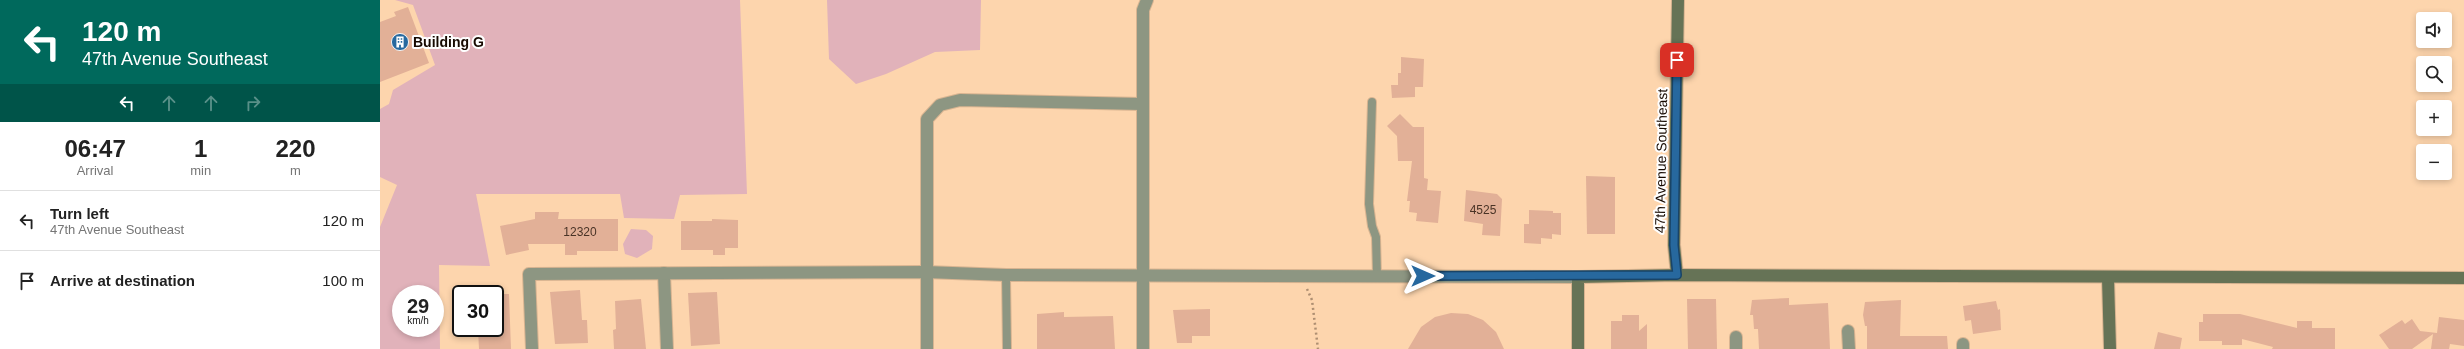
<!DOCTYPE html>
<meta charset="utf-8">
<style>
body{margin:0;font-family:Helvetica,sans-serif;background:#f6f6f6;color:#222;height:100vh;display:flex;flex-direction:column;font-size:15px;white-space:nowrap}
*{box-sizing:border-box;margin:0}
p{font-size:13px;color:#767676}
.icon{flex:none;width:22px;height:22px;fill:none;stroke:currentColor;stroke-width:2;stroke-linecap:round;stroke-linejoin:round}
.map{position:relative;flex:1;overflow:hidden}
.drawer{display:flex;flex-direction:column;background:#fff;width:380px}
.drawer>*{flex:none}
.top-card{background:#00695c;color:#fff;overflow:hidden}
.tools{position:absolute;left:2036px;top:12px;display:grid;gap:8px}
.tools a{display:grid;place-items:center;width:36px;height:36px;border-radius:4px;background:#fff;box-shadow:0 2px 6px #0003;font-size:20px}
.speed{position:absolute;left:12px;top:285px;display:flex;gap:8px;font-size:20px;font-weight:700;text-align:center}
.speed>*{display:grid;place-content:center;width:52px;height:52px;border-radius:50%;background:#fff;box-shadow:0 2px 6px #0003;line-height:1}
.speed small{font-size:10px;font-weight:400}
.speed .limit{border:2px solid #111;border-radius:6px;background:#fff;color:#111}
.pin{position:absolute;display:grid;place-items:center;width:34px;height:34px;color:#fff;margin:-17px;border-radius:8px;box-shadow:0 2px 6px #0006}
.me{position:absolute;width:44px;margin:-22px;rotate:90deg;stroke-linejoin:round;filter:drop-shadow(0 0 3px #0008)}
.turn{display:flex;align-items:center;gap:14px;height:84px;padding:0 16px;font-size:18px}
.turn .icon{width:52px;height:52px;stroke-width:2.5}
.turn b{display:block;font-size:28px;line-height:34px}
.lanes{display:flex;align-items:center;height:38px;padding:0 16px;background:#0003;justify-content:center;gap:20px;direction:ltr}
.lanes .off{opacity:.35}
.eta{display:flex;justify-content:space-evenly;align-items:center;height:68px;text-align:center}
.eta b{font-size:24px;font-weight:700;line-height:28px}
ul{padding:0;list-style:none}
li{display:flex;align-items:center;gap:12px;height:60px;padding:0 16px;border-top:1px solid #e0e0e0}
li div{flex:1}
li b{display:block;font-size:15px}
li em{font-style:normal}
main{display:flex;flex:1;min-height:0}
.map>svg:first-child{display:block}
.green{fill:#e1b2ba;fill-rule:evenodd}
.building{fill:#e2b097}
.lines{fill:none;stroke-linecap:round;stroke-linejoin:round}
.lane-casing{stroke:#d8b491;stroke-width:10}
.street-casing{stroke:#d8b491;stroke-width:14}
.secondary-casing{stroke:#d8b491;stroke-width:14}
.path{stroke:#ae8f72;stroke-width:2.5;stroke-dasharray:2 3;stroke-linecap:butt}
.lane{stroke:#8d9682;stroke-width:8}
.street{stroke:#8d9682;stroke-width:12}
.secondary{stroke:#667356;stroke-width:12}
.route-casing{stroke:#194467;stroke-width:10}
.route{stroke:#27689e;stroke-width:7}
.labels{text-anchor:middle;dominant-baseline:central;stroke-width:4;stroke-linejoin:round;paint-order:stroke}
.number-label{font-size:12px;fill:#493326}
.poi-label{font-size:14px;font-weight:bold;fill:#160900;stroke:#fefefe;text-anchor:start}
.street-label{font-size:14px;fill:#160900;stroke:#fefefe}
</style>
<main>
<section class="drawer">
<div class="top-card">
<div class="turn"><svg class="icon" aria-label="left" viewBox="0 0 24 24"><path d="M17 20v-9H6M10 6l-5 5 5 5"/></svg><div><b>120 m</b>47th Avenue Southeast</div></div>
<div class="lanes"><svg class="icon" aria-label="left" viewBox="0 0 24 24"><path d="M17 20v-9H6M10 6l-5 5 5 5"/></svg><svg class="icon off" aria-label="ahead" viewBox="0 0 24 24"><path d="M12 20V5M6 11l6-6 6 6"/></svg><svg class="icon off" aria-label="ahead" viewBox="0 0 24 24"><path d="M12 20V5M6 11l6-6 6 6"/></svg><svg class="icon off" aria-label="right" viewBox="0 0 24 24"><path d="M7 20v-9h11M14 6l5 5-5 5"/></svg></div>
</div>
<div class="eta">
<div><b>06:47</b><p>Arrival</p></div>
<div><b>1</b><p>min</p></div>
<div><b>220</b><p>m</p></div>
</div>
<ul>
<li><svg class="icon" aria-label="left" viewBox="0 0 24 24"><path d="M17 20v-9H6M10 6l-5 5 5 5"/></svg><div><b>Turn left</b><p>47th Avenue Southeast</p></div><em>120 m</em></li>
<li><svg class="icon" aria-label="arrive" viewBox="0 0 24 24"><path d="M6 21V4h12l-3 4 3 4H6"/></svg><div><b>Arrive at destination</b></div><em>100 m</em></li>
</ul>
</section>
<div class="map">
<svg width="2084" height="349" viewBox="0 0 2084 349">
<rect width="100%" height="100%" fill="#fdd5ad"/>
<g class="green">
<path d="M15 0H360L367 194 300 195 294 219 244 218 240 194H96L110 266 59 265 60 349H0V227L17 185 0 177V109L9 104 13 90 55 65 33 5ZM21 294H55V328H21Z"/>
<polygon points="447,0 601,0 600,50 555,52 506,74 476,84 449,59"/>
<polygon points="251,229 266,230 273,236 272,249 257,258 245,254 243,244"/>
</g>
<g class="building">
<polygon points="28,7 49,63 0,82 0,22 16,16 14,12"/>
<polygon points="1021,57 1044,59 1043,87 1035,87 1035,97 1012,98 1011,85 1018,85 1018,73 1021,73"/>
<polygon points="1020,114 1033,127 1044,127 1044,178 1048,179 1047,190 1061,191 1058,223 1036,221 1037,213 1029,212 1030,201 1027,201 1032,161 1018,161 1017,136 1007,126"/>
<polygon points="1206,176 1235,177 1235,234 1207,234"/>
<polygon points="1086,190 1117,194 1122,199 1120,236 1102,235 1103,224 1084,221"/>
<polygon points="1149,210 1173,211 1173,213 1181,213 1181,235 1172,234 1172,239 1161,238 1161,244 1144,243 1144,224 1149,224"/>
<polygon points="155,212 179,212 178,219 238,219 238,251 197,251 197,255 185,255 185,244 148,244 149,250 126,255 120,226 155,219"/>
<polygon points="332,219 358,220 358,248 345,248 345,255 333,255 333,250 301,250 301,221 332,221"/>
<polygon points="200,290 202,320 207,320 208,343 175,344 170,292"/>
<polygon points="337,292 340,344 311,346 308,293"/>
<polygon points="115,294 129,294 131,349 99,349 98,329 115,328"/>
<polygon points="1409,298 1409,305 1448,303 1450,349 1379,349 1378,329 1374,329 1373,315 1370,315 1372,300"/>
<polygon points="261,299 266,349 234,349 233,330 236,329 235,301"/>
<polygon points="1307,299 1336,299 1337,349 1308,349"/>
<polygon points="1521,300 1520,336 1567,336 1568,349 1487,349 1487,326 1485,326 1483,315 1485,302"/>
<polygon points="1616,301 1618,310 1620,309 1621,330 1593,334 1591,320 1585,321 1583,306"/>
<polygon points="830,309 830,336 812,336 812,343 797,343 793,310"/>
<polygon points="684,312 684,317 733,316 735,349 657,349 657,314"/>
<polygon points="1071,313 1088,314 1103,320 1116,332 1124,349 1028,349 1041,327 1055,317"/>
<polygon points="1823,314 1860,314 1917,328 1917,321 1932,321 1932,328 1955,328 1955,349 1892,349 1893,347 1862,339 1862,345 1842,345 1842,341 1819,341 1819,322 1823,322"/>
<polygon points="1242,315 1259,315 1259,331 1267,324 1267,349 1231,349 1231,321 1242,321"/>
<polygon points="2059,317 2084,320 2084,346 2070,344 2069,349 2051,349 2053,334 2032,349 2009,349 1999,335 2022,320 2025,324 2032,319 2040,331 2057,333"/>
<polygon points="1778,332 1802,338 1800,349 1774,349"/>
</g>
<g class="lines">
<g class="lane-casing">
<g id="lane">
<polyline points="992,102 989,204 992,226 996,237 997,276"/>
<polyline points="626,275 627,349"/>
</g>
</g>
<g class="street-casing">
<g id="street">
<polyline points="284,273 287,349"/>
<polyline points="1468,331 1469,349"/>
<polyline points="1356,337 1356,349"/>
<polyline points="1583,344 1583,349"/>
<polyline points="152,349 149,274 546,272 626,275 1198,277"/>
<polyline points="547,349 547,119 560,105 580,100 762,104"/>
<polyline points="763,349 763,10 767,0"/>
</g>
</g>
<g class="secondary-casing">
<g id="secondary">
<polyline points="1297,275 1294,245 1298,0"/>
<polyline points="1728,278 1730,349"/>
<polyline points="1198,349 1198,277 1297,275 2084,278"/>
</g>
</g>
<polyline class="path" points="927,289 932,300 938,349"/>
<use href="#lane" class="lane"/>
<use href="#street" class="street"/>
<use href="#secondary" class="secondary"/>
</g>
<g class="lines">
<g class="route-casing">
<polyline id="route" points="1043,276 1297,275 1294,245 1297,60"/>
</g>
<use href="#route" class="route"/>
</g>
<defs>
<g id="building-disc" transform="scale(0.9)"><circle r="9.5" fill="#27689e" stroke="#fefefe"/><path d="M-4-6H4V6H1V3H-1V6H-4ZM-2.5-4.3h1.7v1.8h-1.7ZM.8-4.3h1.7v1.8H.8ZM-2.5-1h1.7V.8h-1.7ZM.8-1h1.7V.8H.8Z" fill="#fff"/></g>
</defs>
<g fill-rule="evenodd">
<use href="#building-disc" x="20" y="42"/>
</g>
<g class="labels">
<g class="number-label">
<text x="1103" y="210">4525</text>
<text x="200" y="232">12320</text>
</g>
<g class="poi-label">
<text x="33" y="42">Building G</text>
</g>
<g class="street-label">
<text transform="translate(1281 161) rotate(-89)">47th Avenue Southeast</text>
</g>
</g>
</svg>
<div class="tools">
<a><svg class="icon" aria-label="sound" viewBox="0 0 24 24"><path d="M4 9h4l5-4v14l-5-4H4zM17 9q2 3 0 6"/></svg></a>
<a><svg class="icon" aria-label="search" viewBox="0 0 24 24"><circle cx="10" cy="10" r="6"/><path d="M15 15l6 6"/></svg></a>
<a>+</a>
<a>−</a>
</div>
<div class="speed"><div>29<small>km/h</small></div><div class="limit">30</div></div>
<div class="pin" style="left:1297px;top:60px;background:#d93025"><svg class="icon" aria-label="arrive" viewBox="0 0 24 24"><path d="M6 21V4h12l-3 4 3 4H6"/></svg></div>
<svg class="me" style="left:1043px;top:276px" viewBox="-20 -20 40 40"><path d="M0-17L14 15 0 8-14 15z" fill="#27689e" stroke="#fff" stroke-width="4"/></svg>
</div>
</main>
